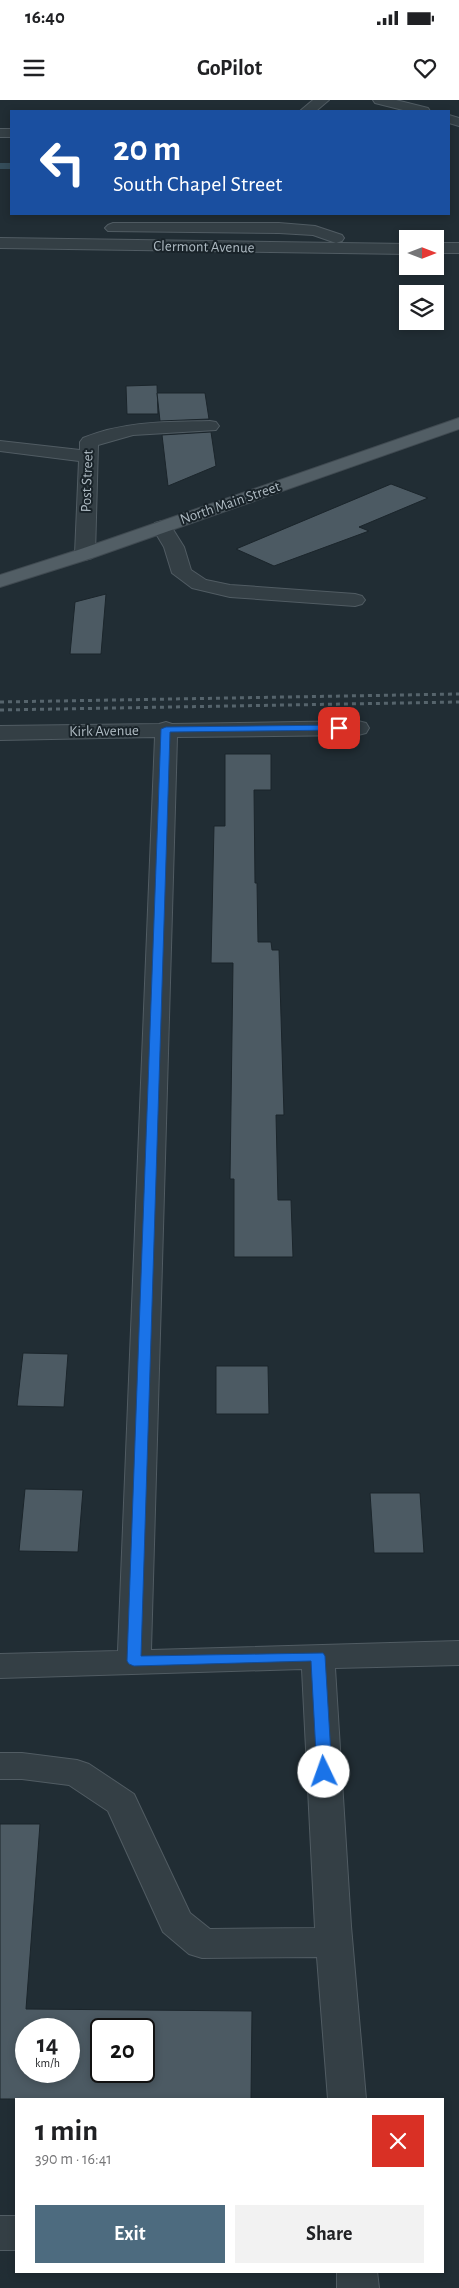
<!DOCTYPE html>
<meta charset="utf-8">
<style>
body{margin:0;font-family:"Alegreya Sans",sans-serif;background:#f2f2f2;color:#202124;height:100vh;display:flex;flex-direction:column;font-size:19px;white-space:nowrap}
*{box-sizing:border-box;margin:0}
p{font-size:16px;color:#757577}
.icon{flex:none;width:28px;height:28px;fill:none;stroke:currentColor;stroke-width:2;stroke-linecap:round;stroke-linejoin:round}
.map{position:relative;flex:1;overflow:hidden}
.sheet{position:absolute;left:15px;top:1998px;width:429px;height:175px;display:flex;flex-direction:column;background:#fff;border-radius:0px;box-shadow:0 2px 8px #0003}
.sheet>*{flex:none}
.hud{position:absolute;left:10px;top:10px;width:440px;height:105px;border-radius:0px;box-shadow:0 2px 8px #0003;background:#1a4fa0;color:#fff;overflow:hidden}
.needle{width:32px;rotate:90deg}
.fabs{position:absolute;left:399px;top:130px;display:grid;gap:10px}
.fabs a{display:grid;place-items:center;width:45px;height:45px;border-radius:0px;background:#fff;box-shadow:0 2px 8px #0003;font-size:25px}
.speed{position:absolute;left:15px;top:1918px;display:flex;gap:10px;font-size:25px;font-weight:700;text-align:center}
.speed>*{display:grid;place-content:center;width:65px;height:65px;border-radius:50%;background:#fff;box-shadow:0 2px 8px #0003;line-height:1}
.speed small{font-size:12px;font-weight:400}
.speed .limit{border:2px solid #111;border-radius:8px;background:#fff;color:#111}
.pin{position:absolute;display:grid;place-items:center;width:42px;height:42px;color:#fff;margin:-21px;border-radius:10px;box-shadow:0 2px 8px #0006}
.me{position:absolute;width:55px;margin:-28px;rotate:357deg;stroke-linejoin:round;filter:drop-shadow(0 0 4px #0008)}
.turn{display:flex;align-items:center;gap:18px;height:105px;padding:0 20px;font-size:22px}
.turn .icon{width:65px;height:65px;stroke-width:2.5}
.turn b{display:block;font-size:35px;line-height:42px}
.round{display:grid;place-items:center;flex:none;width:52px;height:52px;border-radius:0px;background:#f2f2f2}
.summary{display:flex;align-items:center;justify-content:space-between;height:85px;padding:0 20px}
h1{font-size:30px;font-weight:700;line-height:38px}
.action{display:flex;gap:10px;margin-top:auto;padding:10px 20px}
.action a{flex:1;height:58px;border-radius:0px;background:#4d6b7f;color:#fff;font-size:20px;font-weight:700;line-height:58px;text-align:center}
.action a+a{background:#f2f2f2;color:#202124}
.status{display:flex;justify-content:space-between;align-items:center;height:35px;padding:0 25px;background:#fff;direction:ltr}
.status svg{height:14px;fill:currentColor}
header{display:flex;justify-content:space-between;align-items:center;height:65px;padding:0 20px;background:#fff;font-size:22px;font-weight:700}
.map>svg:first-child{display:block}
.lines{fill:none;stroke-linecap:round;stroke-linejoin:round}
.stream{stroke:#354d5a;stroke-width:6}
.building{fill:#4c5a63;stroke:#1b252b;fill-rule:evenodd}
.minor-casing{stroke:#515c63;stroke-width:2}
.major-casing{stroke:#404a51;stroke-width:2}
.minor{fill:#343f45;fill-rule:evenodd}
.major{fill:#525e65;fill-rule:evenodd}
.rail{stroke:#56646c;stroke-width:3;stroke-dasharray:4 4;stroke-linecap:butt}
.route{fill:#1a73e8;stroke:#114b97}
.labels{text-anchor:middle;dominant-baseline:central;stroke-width:4;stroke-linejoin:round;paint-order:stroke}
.far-street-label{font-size:15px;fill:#aebac2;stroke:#192329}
</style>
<div class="status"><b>16:40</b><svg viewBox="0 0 49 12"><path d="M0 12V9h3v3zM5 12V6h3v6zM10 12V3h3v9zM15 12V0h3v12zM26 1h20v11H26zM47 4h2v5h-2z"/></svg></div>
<header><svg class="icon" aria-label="menu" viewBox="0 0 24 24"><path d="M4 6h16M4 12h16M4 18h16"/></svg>GoPilot<svg class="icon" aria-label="heart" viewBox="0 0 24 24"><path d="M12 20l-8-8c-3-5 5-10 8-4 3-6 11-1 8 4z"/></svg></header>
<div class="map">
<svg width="459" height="2188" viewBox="0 0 459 2188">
<rect width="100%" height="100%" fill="#212d34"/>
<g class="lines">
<polyline class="stream" points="0,66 11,66"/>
</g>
<g class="building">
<polygon points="157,285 158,314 127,314 126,286"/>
<polygon points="157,293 205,293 209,319 160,321"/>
<polygon points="211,332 216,366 168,386 162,335"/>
<polygon points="391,384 428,398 359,427 369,431 274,466 236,449"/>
<polygon points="106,494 101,554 70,554 75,502"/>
<polygon points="225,654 271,654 271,690 254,690 255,783 257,783 258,842 271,842 272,850 279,850 284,1015 276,1015 278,1100 291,1100 293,1157 234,1157 234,1079 230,1079 233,863 211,863 214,726 225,726"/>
<polygon points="23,1253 68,1254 64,1307 17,1306"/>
<polygon points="216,1266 268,1266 269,1314 216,1314"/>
<polygon points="25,1389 83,1390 78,1452 19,1451"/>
<polygon points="370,1393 420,1393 424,1453 374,1453"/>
<path d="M0 1724H40L26 1909 252 1911 251 1999H0ZM26 1929H69V1971H26ZM101 1929H144V1971H101Z"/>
</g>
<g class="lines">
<g class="minor-casing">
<g id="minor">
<polygon points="313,0 329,0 316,11 300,11"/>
<polygon points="373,0 396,0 428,8 430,11 407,11 375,3"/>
<polygon points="449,15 459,18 459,26 449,23"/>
<rect x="0" y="29" width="11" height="8"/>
<polygon points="113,123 279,123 315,126 342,135 344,138 342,141 336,143 313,135 279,133 108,131 105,128 108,125"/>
<polygon points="0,138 408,144 408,154 0,148"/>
<rect x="435" y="143" width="24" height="10"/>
<path d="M210 321 216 322 219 326 216 330 133 335 98 345 95 454 92 458 85 460 78 458 75 454 79 361 0 351V341L80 350V342L83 338C124 321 166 322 210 321Z"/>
<polygon points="162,421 169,423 184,447 191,470 206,480 230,485 355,494 362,496 365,500 362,504 355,506 230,497 192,488 172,473 164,447 152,427 155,423"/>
<polygon points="358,621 366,623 369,628 366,633 358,635 177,637 151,1550 459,1541 459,1565 335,1568 351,1826 366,1999 328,1999 317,1857 202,1858 189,1854 163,1832 108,1711 69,1685 22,1679 0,1679 0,1653 22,1653 77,1660 89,1664 134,1694 190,1813 210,1829 315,1828 302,1569 0,1578 0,1554 118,1551 155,637 0,640 0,626 159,624 166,622 172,624"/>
<rect x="0" y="2116" width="16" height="34"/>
<polygon points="337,2171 377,2171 379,2188 337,2188"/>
</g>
</g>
<g class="major-casing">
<polygon id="major" points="459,318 459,329 92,458 0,487 0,475 78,450"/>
</g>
<use href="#minor" class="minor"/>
<use href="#major" class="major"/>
<g class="rail">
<polyline points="0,602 459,594"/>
<polyline points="0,610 459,602"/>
</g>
</g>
<polygon class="route" points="339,625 342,626 342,630 170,632 141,1556 323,1553 325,1556 332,1672 330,1676 319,1676 317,1672 311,1561 134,1566 129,1564 127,1561 161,629 166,627"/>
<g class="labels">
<g class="far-street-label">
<text transform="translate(204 147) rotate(1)">Clermont Avenue</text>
<text transform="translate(87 381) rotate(-88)">Post Street</text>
<text transform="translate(230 403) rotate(-19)">North Main Street</text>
<text transform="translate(104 631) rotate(-1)">Kirk Avenue</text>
</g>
</g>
</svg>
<div class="fabs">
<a><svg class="needle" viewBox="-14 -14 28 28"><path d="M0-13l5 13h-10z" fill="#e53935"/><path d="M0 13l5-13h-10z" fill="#757577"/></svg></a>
<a><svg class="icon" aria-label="layers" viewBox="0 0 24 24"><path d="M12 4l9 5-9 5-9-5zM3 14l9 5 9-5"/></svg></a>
</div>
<div class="speed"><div>14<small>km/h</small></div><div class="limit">20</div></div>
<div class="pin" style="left:339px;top:628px;background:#d93025"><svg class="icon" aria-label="arrive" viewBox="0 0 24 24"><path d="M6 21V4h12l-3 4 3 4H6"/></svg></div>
<svg class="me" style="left:324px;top:1672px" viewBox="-20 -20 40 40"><circle r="19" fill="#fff"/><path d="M0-13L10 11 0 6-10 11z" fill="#1a73e8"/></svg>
<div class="hud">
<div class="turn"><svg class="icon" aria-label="left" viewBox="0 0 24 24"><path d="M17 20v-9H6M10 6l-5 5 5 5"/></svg><div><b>20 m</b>South Chapel Street</div></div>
</div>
<section class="sheet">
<div class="summary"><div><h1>1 min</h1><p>390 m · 16:41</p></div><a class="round" style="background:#d93025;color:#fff"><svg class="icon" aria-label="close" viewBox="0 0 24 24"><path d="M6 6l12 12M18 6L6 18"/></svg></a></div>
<div class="action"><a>Exit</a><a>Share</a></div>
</section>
</div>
